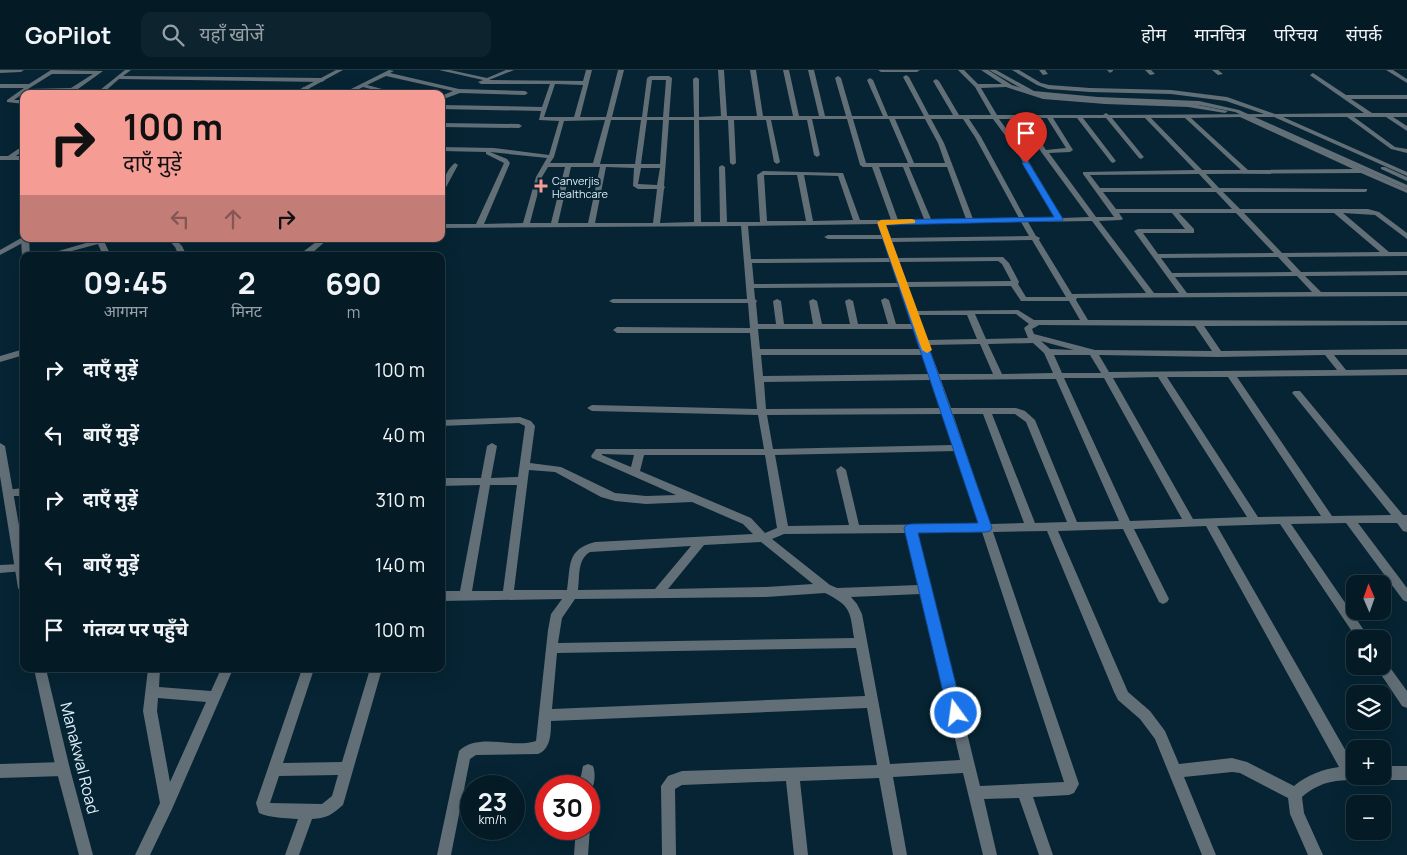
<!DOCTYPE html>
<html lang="hi">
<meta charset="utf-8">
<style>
body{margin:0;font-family:Manrope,"Noto Sans Devanagari",sans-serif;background:#0d242e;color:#f1f3f6;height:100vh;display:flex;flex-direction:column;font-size:19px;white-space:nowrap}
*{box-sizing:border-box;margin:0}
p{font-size:16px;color:#97a1a7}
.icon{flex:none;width:28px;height:28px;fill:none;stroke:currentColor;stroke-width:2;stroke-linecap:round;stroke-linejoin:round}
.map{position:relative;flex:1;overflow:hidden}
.panel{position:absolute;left:20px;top:182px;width:425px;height:420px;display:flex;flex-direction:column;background:#041b26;border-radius:10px;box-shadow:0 5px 20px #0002,0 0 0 1px #253943}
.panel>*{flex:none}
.hud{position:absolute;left:20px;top:20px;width:425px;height:152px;border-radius:10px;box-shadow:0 5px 20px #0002,0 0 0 1px #253943;background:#f59c95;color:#111;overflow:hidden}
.needle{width:32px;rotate:358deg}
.buttons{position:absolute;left:1346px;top:505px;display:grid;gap:10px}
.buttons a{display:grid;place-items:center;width:45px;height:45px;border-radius:10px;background:#041b26;box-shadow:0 5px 20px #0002,0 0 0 1px #253943;font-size:25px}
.speed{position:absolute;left:460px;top:705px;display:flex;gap:10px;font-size:25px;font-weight:700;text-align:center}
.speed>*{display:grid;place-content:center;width:65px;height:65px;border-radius:50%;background:#041b26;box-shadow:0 5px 20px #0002,0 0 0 1px #253943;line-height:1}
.speed small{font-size:12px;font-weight:400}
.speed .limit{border:8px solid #d22;background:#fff;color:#111}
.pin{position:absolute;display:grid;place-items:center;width:42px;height:42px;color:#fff;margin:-51px -21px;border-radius:50% 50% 50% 0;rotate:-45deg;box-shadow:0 0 5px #0007}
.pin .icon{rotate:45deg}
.me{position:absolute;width:55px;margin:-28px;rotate:346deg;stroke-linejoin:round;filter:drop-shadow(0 0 4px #0008)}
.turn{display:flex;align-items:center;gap:18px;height:105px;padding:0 20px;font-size:22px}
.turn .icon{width:65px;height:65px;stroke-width:2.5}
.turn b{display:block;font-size:35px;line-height:42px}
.lanes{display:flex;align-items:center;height:48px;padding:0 20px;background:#0003;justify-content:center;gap:25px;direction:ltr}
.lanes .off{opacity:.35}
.eta{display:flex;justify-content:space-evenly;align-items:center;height:85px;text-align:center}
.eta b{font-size:30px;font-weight:700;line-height:35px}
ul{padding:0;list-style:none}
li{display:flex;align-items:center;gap:15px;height:65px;padding:0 20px}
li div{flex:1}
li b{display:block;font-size:19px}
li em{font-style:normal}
header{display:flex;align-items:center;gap:30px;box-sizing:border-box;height:70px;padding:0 25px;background:#041b26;border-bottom:1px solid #253943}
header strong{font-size:24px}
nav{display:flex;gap:28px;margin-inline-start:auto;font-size:18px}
.search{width:350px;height:45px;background:#0d242e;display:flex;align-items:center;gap:12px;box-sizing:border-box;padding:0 18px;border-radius:10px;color:#97a1a7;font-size:19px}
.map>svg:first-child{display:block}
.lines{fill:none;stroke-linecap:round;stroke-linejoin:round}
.minor{fill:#626f77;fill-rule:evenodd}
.tertiary{fill:#626f77;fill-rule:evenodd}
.route{fill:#1a73e8;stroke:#114b97}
.slow{fill:#f59e0b}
.poi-dot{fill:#f59c95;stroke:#062433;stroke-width:2}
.labels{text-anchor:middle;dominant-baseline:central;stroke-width:4;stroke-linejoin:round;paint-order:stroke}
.far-poi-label{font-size:11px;fill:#deeff9;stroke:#062433;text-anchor:start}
.near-street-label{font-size:16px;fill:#deeff9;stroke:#062433}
</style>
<header>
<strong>GoPilot</strong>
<div class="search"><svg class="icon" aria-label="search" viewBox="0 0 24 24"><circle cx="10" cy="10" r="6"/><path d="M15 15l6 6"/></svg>यहाँ खोजें</div>
<nav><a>होम</a><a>मानचित्र</a><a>परिचय</a><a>संपर्क</a></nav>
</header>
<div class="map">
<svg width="1407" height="785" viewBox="0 0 1407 785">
<rect width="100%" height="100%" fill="#062433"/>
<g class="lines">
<g class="minor">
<polygon points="0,0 24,0 21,2 0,3"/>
<path d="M51 0 103 1 71 24H64L67 22 24 23 14 30H24V34L7 32V30L24 18H0V14H29ZM52 4H93L71 18 28 19Z"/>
<polygon points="125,0 131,0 123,6 322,8 325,10 322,12 119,9 102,24 95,24"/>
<polygon points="389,0 394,1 390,3 459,19 525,21 528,23 525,25 460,23 441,30 441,26 453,21 386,6 367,15 401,24 390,24 363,17 349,24 341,24"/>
<path d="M439 0H450L487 8 506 0H514L489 10 583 11 586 0H592L580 47H606L618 0H624L612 47H642L647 8 650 6H669L672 8 669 47H694L693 9 696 7 699 9V47L721 46 718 0H724L727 46H757L750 0H756L763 46H793L783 0H789L799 46H819L808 0H814L825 46H846L835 8 838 6 841 8 852 46H883L867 10 870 8 873 10 888 46H924L903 7 906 5 909 7 929 45H953L933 11 936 9 939 11 959 45H991L975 17 958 0H964L978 14H1002L981 0H988L1012 15 1044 25 1105 30 1188 33 1228 41 1225 43 1188 37 1105 34 1043 29 1006 17 981 18 997 45H1103L1106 43 1109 45 1264 44 1226 31 1171 24 1090 22 1048 19 1037 15 1012 0H1019L1041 13 1049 15 1090 18 1171 20 1227 27 1275 44 1364 43 1311 6 1310 5 1313 3 1346 25H1407V29H1351L1372 43H1407V47H1393L1407 56V61L1386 47H1354L1395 77 1407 79V83L1391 79 1347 47H1283L1407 102V106L1274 47H1249L1407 119V123L1361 103 1206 104 1219 118 1367 119V121L1365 122H1223L1240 139H1368L1379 142 1407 163V169L1375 145 1343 143 1389 182H1407V186L1287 187 1301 202 1407 201V205L1305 206 1321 222H1407V226L1077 228 1076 230 1088 250 1407 251V255L1204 256 1221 281 1407 279V285H1334L1346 300 1407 299V305L1237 307 1332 446 1391 445 1294 325 1292 323 1294 321H1300L1403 445H1407V462L1403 461 1397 453H1358L1407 518V532L1403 530 1346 453 1291 454 1370 569H1357L1280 454 1217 456 1355 697V706H1359C1353 711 1344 710 1336 711 1323 713 1312 718 1302 727L1304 743 1323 785H1308L1290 744 1288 728 1240 703 1232 702 1184 707 1216 785H1202L1155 669 1140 649 1118 630 1114 622 1047 461 993 462 1079 714 1074 723 1069 725 1033 727 1053 785H1039L1019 728 984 729 997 785H983L963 703 893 707 907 785H893L879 708 800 711 808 785H794L786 711 682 715 675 719 676 785H662L661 716 668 706 682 701 877 695 867 638 551 651C551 663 551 679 538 684L476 685 470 689 451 785H437L459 681C479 662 513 679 536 671L548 560 551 544 562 529 441 531V521H460L480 415 441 416V408H481L487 376 492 373 497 376 491 408 518 407 525 356 519 353 441 356V350L520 347 531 351 535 356 530 393 561 397 615 423 646 426 676 425 592 388 591 386 596 379H764L758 345 592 341 587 338 592 335 757 339 750 263H617L613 260 617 257 750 258 748 233H613L609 231 613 229H747L741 156 441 158V154H476L504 93 486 84V82L441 81V77L494 78 549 85 559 51 539 50 541 41 441 39V35L542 37 550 14H481L478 12 483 10ZM652 10H666L663 47H647ZM555 14 583 15 574 47H544ZM1240 47 1353 99 1248 100 1191 48ZM1025 48H1047L1066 78 1046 80ZM1053 48H1077L1111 92 1113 93 1116 91 1083 48H1106L1139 88 1141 89 1144 87 1143 86 1112 48H1145L1195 100 1083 102V104L1114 147H1096L1049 83 1070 82 1073 80ZM1151 48H1185L1241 100H1202ZM812 49H847L860 95 863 97H872L891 150H860L843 103 763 101 757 105 760 152H727L725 97 722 95 719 97 720 152H701L699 50H728L730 93 733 95 736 93 734 50H766L774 92 777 94 780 92 771 50H807L814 85 817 87 820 85ZM853 49H889L908 93H866ZM895 49H925L938 73 945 93H914ZM931 49H963L975 67 1019 148 973 149 944 73ZM969 49H993L1016 80 1055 148H1025L981 67ZM999 49H1019L1042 83 1089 147 1062 148 1022 80ZM605 50 593 93H550L554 87 564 51ZM611 50H641L635 94H600ZM647 50H663L660 94H641ZM669 50H694V152L660 153 664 119 665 117 664 116ZM490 82 547 88 536 107 523 153 484 154 510 93 507 89ZM548 97H565L551 153H530L542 107ZM571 97H600L588 153H558ZM606 97 634 98 633 116 638 119H657L653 153H595ZM879 97H903L924 149 898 150ZM909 97H947L966 149H931ZM641 98H660L657 115 638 114ZM1199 104 1212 118H1100L1090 105ZM764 105H797L806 151H767ZM804 105 838 106 853 150 813 151ZM1103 122H1216L1232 139H1116ZM1119 143H1172L1185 159H1138L1134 161 1179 223H1154L1099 151 1121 150 1123 149ZM1179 143H1236L1274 183 1158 184 1143 163H1194V159ZM1244 143H1334L1380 182 1282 183ZM1092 151 1146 223 1072 224 1039 170 1040 168 1036 166 1028 152ZM1021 152 1029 166 890 168 885 154ZM878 154 882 165H828L824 167 828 169H883L890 188 751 189 748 156ZM1032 170 1066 227H1026L1018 214 1019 212 1009 193 1003 187 897 188 892 172ZM1278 187 1292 202 1172 203 1161 188ZM998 191 1002 194 1011 211 906 212 899 192ZM891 192 898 213 754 214 752 193ZM1297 206 1312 222 1187 223 1175 207ZM1011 216 1021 231H1069L1080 250H1034L1018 240 916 241 908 217ZM900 217 912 254H896L889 230 885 228 881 230 888 254H858L853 231 849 229 845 231 850 254H822L817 231 813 229 809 231 813 254H784L781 231 777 229 773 231 776 254H758L756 233 757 231 755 229 754 218ZM975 244H1016L1029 254 1024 258 1028 268 986 269ZM918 245H967L977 269 927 270ZM1039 255 1195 256 1212 281 1095 280 1034 264 1032 259ZM758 259H914L921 279H760ZM1041 271 1074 280 1050 279ZM1033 273 1044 283 1053 303 1002 304 988 274ZM980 274 993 304H939L928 275ZM761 285H923L930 304 763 306ZM1054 285H1090L1101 303H1062ZM1099 285 1218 287 1325 285 1337 300 1109 302ZM1158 307 1247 447 1193 449 1113 308ZM1167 307H1228L1321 446 1258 447ZM1064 308H1104L1182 449 1130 451ZM1056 309 1119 451 1077 452 1035 350 1025 341 1016 338H951L941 310ZM932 310 941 338 766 339 764 312ZM943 344 953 375 773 379 767 345ZM953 344H983L1024 453 990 454ZM992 344H1015L1026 352 1067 452 1035 453ZM956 381 979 454 859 455 846 400 841 396 836 400 849 455 788 456 775 385ZM602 385V384L634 385 631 397ZM644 385H765L777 458 765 463 751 448 640 401ZM529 400 555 402 601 427 615 431 646 434 692 432 743 454 753 464 595 472C566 480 571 495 567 520H514ZM490 415H517L503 521H472ZM1206 456 1339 697C1323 699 1307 705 1294 716L1247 692 1232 688 1179 694 1165 661 1150 641 1128 622 1058 461 1123 459 1159 532 1163 534 1167 532 1169 529 1134 459ZM982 462 1064 712 980 716 918 463ZM907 463 919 515 837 518 830 515 772 469 784 464ZM761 472 813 514 766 517 668 519 704 475ZM691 476 655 519 578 520C580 506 577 490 590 482ZM825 523C851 536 850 541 854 568L558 573 562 548 575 529 766 527ZM921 524 960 690 890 694 862 544 857 534 851 527ZM856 578 865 626 552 639 557 583Z"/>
<polygon points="878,0 920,0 917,2 881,2"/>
<polygon points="1039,0 1045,0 1048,4 1043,5"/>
<polygon points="1107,0 1113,0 1113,1 1110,3"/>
<polygon points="1145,0 1151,0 1155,4 1150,5"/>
<polygon points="1212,0 1218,0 1223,4 1218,5"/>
<polygon points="1386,0 1393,0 1407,9 1407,13"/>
<polygon points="304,17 323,23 324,24 314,24 302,20 302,18"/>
<polygon points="441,53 519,54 522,56 519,58 441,57"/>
<polygon points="24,75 24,80 16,86 24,86 24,90 0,90 0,86 8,86"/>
<path d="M455 93 458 95 444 121 441 123C441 113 447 99 455 93Z"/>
<polygon points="24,167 24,169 29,169 30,186 24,186 24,188 22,186 21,169"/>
<polygon points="100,169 104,171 111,186 103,186 98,174 53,186 41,186"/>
<polygon points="168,169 175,169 182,176 187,186 179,186 175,177"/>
<polygon points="320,169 328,169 311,184 314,186 303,186 304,181"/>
<polygon points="24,279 24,285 0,292 0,286"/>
<polygon points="24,418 24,426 5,426 4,423 5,420"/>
<polygon points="20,494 24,495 24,501 0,503 0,495"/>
<polygon points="1382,591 1386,592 1407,621 1407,638 1402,636 1378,600 1376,596 1382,596"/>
<path d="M148 599H160L159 617 211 621 221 599H233L172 739 150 785H135L160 733 143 641ZM158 628 206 632 170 712 157 641Z"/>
<path d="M302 599H314L283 693 342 692 370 599H382L343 735C331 745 328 748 312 749L299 785H285L298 749C284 748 271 748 259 743L256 733ZM338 705 332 726 322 734 270 733 279 706Z"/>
<polygon points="63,692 68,694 70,699 68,704 63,706 0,708 0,694"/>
<path d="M588 694 593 696C596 704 595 717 589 722V716H579L583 696Z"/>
<polygon points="1382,696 1407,696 1407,710 1382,710 1377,708 1377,706 1382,706"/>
<polygon points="589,755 590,759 588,785 574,785 576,759 589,759"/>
</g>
<g class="tertiary">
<polygon points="336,0 343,0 299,24 291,24"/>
<polygon points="989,0 996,0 1034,21 1098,27 1199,31 1239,40 1407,115 1407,119 1235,42 1199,35 1098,31 1033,25"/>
<polygon points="1381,97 1385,97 1407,107 1407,111 1381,99"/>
<polygon points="23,167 30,169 0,185 0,180"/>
<polygon points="0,373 5,376 24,484 24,523 20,521 18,518 0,406"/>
<polygon points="34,599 46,599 70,699 93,785 79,785 56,699"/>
</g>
</g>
<polygon class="route" points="1026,91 1029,93 1063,149 1062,151 886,155 992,458 990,461 986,462 918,463 963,643 961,648 956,650 951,648 948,643 904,458 906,455 911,454 978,453 877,152 881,150 1054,147 1022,93"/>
<polygon class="slow" points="912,149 915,150 915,153 886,155 932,280 927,283 922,280 877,152 881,150"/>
<path class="poi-dot" d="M538.5 108.5h5v5h5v5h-5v5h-5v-5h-5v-5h5z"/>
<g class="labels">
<g class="far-poi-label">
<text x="552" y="110">Canverjis<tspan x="552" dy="13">Healthcare</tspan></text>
</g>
<g class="near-street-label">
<text transform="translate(80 688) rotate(76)">Manakwal Road</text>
</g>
</g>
</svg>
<div class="buttons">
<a><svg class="needle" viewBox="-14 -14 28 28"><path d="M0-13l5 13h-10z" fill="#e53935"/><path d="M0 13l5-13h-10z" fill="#97a1a7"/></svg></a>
<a><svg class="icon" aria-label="sound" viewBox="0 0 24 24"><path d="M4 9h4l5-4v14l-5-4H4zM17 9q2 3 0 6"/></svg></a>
<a><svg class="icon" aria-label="layers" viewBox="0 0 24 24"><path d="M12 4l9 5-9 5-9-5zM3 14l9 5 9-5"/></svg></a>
<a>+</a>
<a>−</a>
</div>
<div class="speed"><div>23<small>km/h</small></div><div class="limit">30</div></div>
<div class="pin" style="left:1026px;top:93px;background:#d93025"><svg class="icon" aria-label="arrive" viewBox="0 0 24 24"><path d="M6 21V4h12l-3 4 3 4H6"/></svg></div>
<svg class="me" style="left:956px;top:643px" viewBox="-20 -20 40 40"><circle r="17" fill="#1a73e8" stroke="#fff" stroke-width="3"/><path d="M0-11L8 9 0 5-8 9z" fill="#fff"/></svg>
<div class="hud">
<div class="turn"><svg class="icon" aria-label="right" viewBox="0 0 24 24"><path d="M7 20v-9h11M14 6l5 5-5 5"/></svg><div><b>100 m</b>दाएँ मुड़ें</div></div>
<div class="lanes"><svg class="icon off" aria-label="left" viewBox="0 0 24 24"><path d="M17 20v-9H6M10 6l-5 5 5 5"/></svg><svg class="icon off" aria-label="ahead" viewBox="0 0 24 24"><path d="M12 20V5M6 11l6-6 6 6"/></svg><svg class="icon" aria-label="right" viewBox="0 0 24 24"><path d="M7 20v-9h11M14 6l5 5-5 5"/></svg></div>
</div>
<section class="panel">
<div class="eta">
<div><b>09:45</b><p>आगमन</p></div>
<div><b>2</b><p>मिनट</p></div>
<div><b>690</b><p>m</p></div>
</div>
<ul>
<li><svg class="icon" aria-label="right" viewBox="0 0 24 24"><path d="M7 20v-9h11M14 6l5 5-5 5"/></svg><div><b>दाएँ मुड़ें</b></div><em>100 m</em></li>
<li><svg class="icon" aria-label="left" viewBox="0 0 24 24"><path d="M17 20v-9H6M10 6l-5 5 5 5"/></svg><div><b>बाएँ मुड़ें</b></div><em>40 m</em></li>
<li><svg class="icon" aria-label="right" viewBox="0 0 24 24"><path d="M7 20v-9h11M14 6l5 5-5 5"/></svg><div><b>दाएँ मुड़ें</b></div><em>310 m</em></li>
<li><svg class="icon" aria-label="left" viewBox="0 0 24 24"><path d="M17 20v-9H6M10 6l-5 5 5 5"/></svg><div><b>बाएँ मुड़ें</b></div><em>140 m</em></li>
<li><svg class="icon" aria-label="arrive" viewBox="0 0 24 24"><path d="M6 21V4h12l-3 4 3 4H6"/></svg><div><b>गंतव्य पर पहुँचे</b></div><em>100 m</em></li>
</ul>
</section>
</div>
